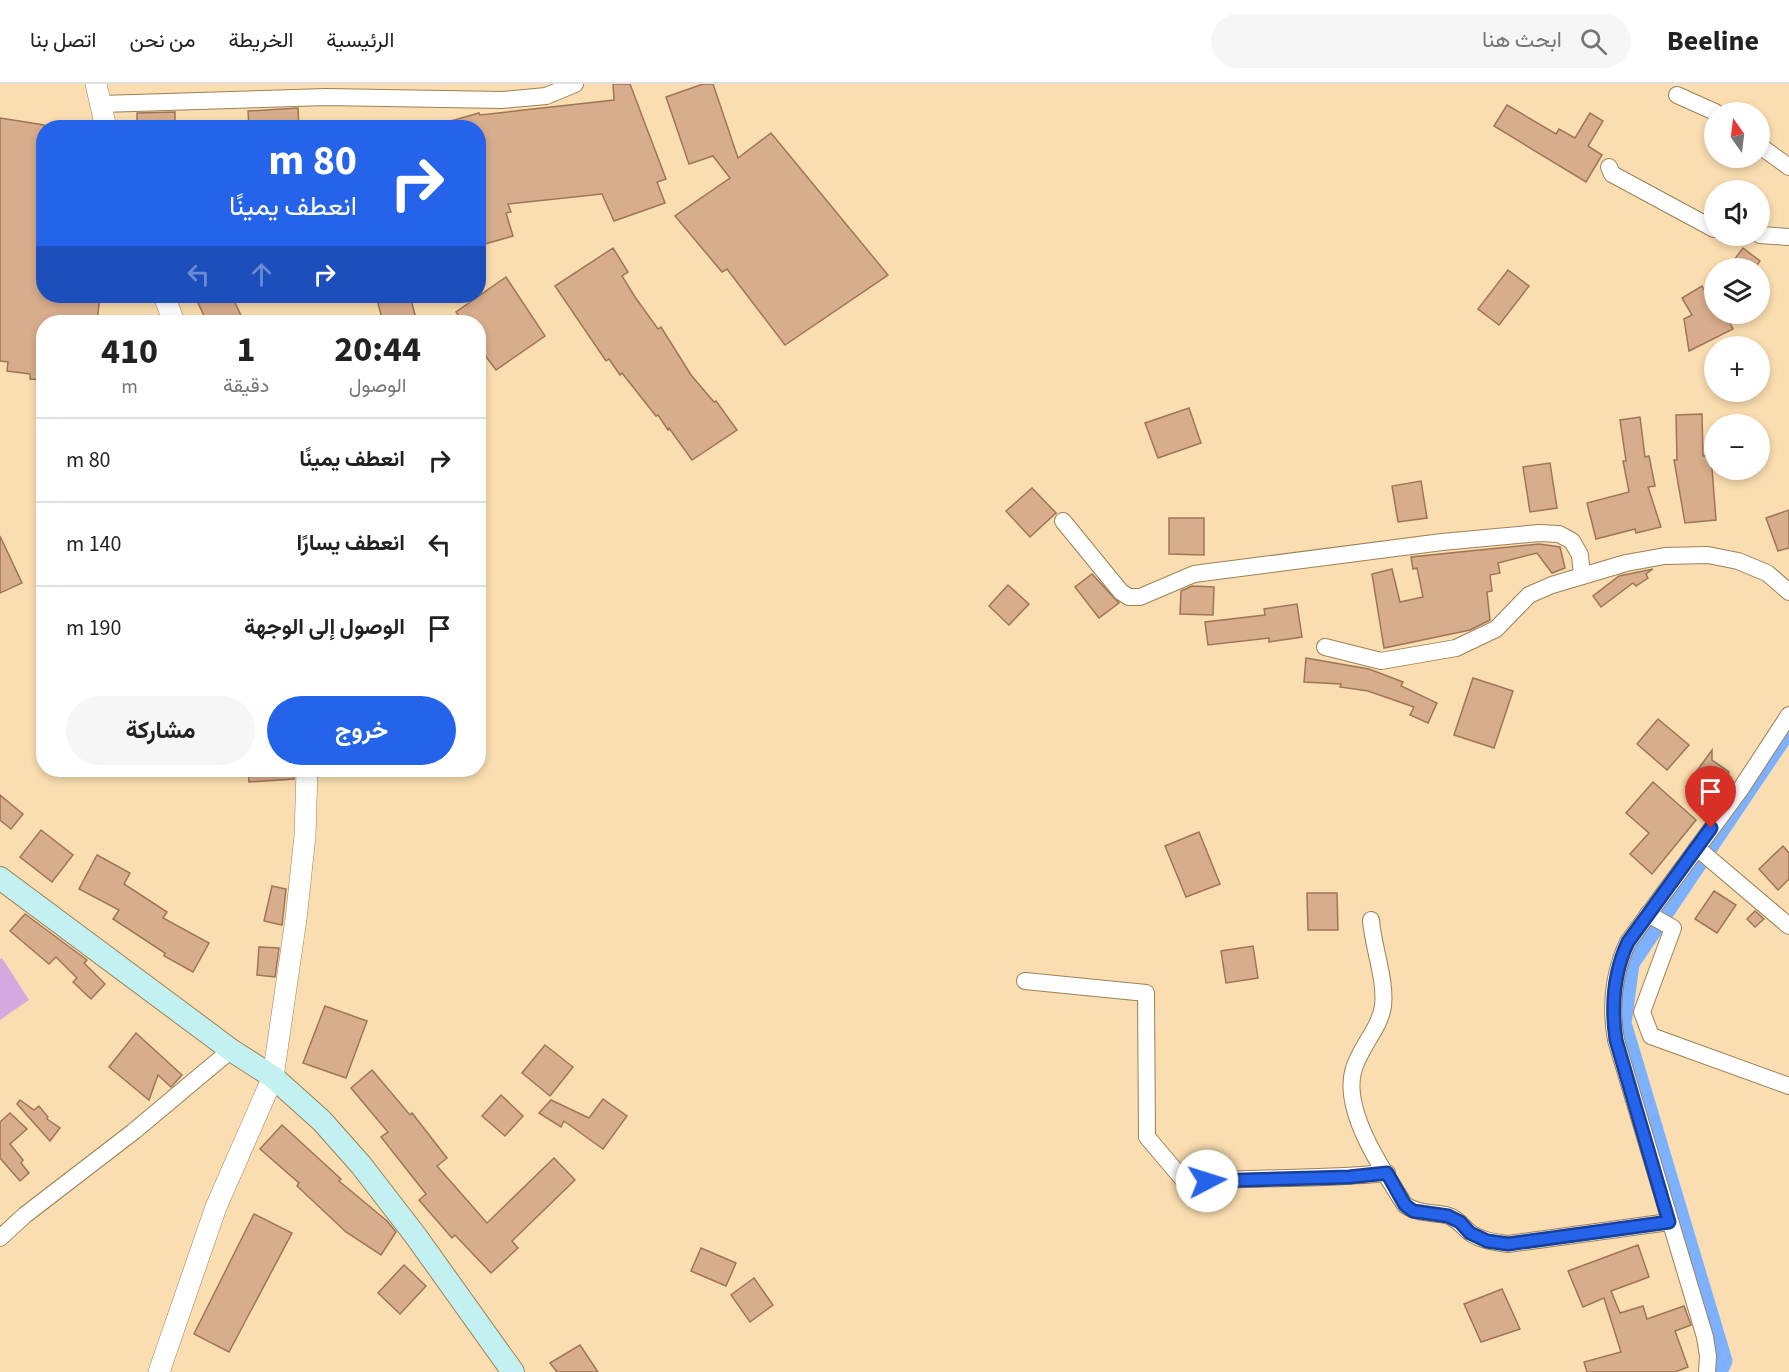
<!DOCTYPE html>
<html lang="ar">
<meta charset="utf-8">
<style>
body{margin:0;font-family:"Source Sans 3",Vazirmatn,sans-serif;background:#f6f6f6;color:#222;direction:rtl;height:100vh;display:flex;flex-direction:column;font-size:22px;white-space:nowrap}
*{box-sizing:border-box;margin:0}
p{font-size:20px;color:#767676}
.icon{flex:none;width:33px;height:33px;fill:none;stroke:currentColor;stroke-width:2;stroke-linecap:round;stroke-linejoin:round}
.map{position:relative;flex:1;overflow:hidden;direction:ltr}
.side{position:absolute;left:36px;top:231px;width:450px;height:462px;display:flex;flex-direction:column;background:#fff;border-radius:24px;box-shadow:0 3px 9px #0003;direction:rtl}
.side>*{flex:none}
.guide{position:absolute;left:36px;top:36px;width:450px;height:183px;border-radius:24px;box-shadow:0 3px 9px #0003;direction:rtl;background:#2563eb;color:#fff;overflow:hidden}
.needle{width:39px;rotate:346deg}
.tools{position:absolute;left:1704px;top:18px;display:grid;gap:12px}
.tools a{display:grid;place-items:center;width:66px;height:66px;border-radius:50%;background:#fff;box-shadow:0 3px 9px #0003;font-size:30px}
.pin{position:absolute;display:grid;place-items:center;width:51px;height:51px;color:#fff;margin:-62px -26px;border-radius:50% 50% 50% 0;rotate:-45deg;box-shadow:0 0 6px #0007}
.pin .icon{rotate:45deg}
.me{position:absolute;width:66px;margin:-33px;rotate:85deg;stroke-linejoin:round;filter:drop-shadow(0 0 4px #0008)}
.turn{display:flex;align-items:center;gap:21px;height:126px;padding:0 30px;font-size:27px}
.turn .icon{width:78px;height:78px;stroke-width:2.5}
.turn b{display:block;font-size:42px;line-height:51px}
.lanes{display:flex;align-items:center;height:57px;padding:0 30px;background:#0003;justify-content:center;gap:30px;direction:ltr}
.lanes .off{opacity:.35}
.eta{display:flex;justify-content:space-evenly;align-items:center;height:102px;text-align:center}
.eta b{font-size:36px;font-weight:700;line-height:42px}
.button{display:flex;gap:12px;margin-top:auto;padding:12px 30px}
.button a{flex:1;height:69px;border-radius:36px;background:#2563eb;color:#fff;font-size:24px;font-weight:700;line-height:69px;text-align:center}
.button a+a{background:#f6f6f6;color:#222}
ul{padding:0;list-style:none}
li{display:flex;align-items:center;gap:18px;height:84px;padding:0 30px;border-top:2px solid #e0e0e0}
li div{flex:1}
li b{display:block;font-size:22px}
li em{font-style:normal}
header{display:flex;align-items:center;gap:36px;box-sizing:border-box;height:84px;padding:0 30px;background:#fff;border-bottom:2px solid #e0e0e0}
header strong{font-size:28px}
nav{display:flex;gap:33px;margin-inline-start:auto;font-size:21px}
.search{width:420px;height:54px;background:#f6f6f6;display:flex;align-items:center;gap:15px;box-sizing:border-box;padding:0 21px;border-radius:33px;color:#767676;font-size:22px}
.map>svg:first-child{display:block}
.green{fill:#d3a9e0}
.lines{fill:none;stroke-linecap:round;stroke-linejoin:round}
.canal{stroke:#7db1ff;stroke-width:15}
.building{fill:#d8ad8c;stroke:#9e7657;stroke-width:1.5}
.minor-casing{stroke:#9b8156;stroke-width:18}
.tertiary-casing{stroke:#9b8156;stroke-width:22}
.secondary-casing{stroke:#9b8156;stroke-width:24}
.minor{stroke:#fff;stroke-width:16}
.tertiary{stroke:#fff;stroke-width:21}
.secondary{stroke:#c3f0f1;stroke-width:22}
.route-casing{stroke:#184099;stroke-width:15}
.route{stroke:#2563eb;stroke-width:10}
</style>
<header>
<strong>Beeline</strong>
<div class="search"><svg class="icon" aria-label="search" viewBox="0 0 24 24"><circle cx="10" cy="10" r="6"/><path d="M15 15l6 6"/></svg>ابحث هنا</div>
<nav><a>الرئيسية</a><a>الخريطة</a><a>من نحن</a><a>اتصل بنا</a></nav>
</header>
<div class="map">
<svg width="1789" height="1288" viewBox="0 0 1789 1288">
<rect width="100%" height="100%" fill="#faddb0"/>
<polygon class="green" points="2,874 29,916 0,936 0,875"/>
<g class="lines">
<polyline class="canal" points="1720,1288 1725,1277 1624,939 1632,880 1789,647"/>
</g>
<g class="building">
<polygon points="613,0 630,0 666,95 657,98 665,119 614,137 602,110 508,120 511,128 506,129 513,152 478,162 478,44 440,44 440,40 479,29 480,31 614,16"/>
<polygon points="703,0 713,0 738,74 771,49 888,191 785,261 727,185 722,188 675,132 730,94 713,72 689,80 666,13"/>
<polygon points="1507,21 1556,50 1559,45 1575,54 1590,29 1603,37 1588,62 1602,71 1586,98 1494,42"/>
<polygon points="298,24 299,44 249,44 248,27"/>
<polygon points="175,28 175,44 137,44 137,29"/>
<polygon points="0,34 44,41 44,212 100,212 97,238 44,238 44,296 30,295 30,290 7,287 8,278 0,277"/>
<polygon points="613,164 628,188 622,192 635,213 658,245 661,243 691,291 714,318 716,317 737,346 692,376 669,344 668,346 658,331 656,332 622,289 620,291 609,275 606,277 555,202"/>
<polygon points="1743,164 1760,177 1755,184 1728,184"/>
<polygon points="1508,186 1529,202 1499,241 1478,225"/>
<polygon points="506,193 545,252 496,286 478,262 478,238 463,238 456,228"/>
<polygon points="1702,202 1714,223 1714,230 1725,230 1733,245 1689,267 1684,235 1692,231 1682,214"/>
<polygon points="216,212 232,212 244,238 207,238 198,219"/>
<polygon points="376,212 410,212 417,238 383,238"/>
<polygon points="1189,324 1201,359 1158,374 1145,339"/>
<polygon points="1702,330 1703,372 1711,371 1716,436 1685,439 1674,376 1677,376 1676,331"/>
<polygon points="1640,333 1645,373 1649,372 1655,402 1648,403 1661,443 1636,449 1635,445 1596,455 1587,419 1629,408 1623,377 1626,377 1620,336"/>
<polygon points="1550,379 1557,424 1530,428 1523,383"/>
<polygon points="1421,397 1427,434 1398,438 1392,402"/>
<polygon points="1032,404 1056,429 1030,453 1006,427"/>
<polygon points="1789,426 1789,464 1778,467 1766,434"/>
<polygon points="1169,434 1204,434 1204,471 1169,470"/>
<polygon points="0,452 22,499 0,509"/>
<polygon points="1539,460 1560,463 1565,484 1552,489 1537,469 1498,479 1500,489 1490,491 1492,507 1487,508 1490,536 1470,546 1384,564 1372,490 1392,485 1400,518 1423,513 1417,484 1413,485 1411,473"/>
<polygon points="1653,485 1646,490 1648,494 1636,502 1633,499 1601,523 1593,512 1619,492"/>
<polygon points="1092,490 1119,519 1099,534 1075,503"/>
<polygon points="1008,501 1029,520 1009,541 989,522"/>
<polygon points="1192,502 1214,503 1213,531 1180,530 1181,507"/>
<polygon points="1297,520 1302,553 1269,558 1269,554 1208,561 1205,538 1265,531 1264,525"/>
<polygon points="1306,574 1369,585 1403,598 1401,602 1437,619 1428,639 1410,631 1414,623 1368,607 1340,603 1341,600 1304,598"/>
<polygon points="1473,594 1513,607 1494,664 1454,651"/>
<polygon points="1658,635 1689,661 1667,686 1637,660"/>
<polygon points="1712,666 1712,676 1729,688 1707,717 1686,702"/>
<polygon points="248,686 294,686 294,695 249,698"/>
<polygon points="1653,698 1696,736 1652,790 1630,770 1649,749 1626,729"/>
<polygon points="0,711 23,730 11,745 0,736"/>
<polygon points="41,746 73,771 52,798 20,773"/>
<polygon points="1199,748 1220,800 1186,813 1165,762"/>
<polygon points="1783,762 1789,769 1789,795 1778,806 1759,785"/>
<polygon points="97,771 130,789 124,800 167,828 163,834 209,859 193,888 164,872 165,869 113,835 119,826 79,805"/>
<polygon points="272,802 286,805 282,841 264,837"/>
<polygon points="1714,807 1736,821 1717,849 1695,835"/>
<polygon points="1307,809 1337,809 1338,846 1308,846"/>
<polygon points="1755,827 1764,835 1755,843 1747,835"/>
<polygon points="25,830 87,876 84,879 105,900 91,915 73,898 77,894 56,873 49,880 10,847"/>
<polygon points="1253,862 1258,894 1226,899 1221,867"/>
<polygon points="259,863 279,864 275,893 257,891"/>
<polygon points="325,922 367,937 346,994 303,979"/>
<polygon points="136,949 182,991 171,1003 158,991 149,1016 109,983"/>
<polygon points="545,961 573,983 550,1012 522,989"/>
<polygon points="372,986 410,1031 412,1029 447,1074 437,1082 487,1139 554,1074 575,1096 512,1157 518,1164 491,1189 455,1151 452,1154 419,1116 426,1110 381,1053 388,1048 351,1004"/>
<polygon points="501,1011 523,1032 505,1052 482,1032"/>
<polygon points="603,1015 627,1032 603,1065 564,1037 561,1043 539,1029 551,1016 589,1034"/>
<polygon points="20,1016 34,1026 39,1022 48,1033 47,1035 60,1044 50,1057 17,1020"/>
<polygon points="10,1029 27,1045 10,1060 23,1076 21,1079 29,1089 20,1097 0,1074 0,1038"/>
<polygon points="282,1041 341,1095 339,1097 387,1137 396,1148 381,1171 346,1148 297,1102 299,1099 260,1065"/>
<polygon points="254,1130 292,1149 229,1268 194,1250"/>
<polygon points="1638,1161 1649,1193 1611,1207 1620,1229 1643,1222 1647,1235 1684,1222 1691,1241 1675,1247 1688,1283 1675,1288 1587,1288 1584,1278 1621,1268 1604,1214 1583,1223 1568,1187"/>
<polygon points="701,1164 736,1179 726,1202 691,1187"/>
<polygon points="404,1181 426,1202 400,1230 378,1209"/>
<polygon points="754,1194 773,1221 750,1238 731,1211"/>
<polygon points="1502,1205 1520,1245 1481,1258 1464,1220"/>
<polygon points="580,1261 598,1288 557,1288 550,1279"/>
</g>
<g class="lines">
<g class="minor-casing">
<g id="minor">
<polyline points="1677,11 1715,28"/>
<polyline points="101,20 326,13 502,16 546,12 575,0"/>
<polyline points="1760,62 1789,83"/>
<polyline points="1609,83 1612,90 1714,145"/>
<polyline points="1760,151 1789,153"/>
<polyline points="1063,437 1121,508 1129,513 1140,513 1194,490 1442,458 1539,449 1559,450 1572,457 1580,471 1582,492"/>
<polyline points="1325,563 1381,577 1456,564 1496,545 1529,511 1552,501 1626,479 1665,472 1708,471 1738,477 1767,489 1789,508"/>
<polyline points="1697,764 1789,842"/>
<polyline points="1648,830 1673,844 1642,928 1651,952 1789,1002"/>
<path d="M1371 836C1373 864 1386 894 1383 922 1380 945 1358 965 1353 988 1343 1029 1384 1088 1405 1121 1418 1130 1431 1128 1446 1131 1458 1134 1463 1144 1472 1150 1483 1157 1495 1158 1508 1160L1669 1138"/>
<path d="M1025 897 1146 909 1147 1053 1186 1099C1253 1092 1320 1096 1387 1089"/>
<polyline points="0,1154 25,1131 133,1048 231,966"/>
<path d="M1707 1288 1708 1272 1705 1253 1616 956C1610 922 1613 890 1628 858L1740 706 1789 631"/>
</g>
</g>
<g class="tertiary-casing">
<g id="tertiary">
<polyline points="96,0 106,44"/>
<polyline points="164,212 174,238"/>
<polyline points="159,1288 216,1123 273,993 296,835 305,752 307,686"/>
</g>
</g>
<g class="secondary-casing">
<polyline id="secondary" points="0,794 231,966 273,993 322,1037 361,1081 415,1151 513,1288"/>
</g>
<use href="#minor" class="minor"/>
<use href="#tertiary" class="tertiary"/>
<use href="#secondary" class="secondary"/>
</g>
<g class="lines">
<g class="route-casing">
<path id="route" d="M1207 1097 1349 1093 1387 1089 1405 1121 1413 1127 1448 1132 1460 1138 1470 1149 1487 1157 1508 1160 1669 1138 1616 956C1611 922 1613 890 1628 858L1711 744"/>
</g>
<use href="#route" class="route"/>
</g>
</svg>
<div class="tools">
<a><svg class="needle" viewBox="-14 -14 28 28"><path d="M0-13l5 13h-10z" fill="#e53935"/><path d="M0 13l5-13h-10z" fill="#767676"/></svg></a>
<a><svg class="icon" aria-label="sound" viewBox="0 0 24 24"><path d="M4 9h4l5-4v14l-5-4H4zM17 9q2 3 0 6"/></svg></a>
<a><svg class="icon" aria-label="layers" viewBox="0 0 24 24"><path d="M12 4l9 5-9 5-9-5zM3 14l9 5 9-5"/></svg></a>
<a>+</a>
<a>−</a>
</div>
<div class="pin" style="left:1711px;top:744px;background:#d93025"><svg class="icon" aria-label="arrive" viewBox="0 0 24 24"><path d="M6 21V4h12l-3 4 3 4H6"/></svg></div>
<svg class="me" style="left:1207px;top:1097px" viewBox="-20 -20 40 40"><circle r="19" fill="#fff"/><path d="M0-13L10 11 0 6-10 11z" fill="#2563eb"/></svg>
<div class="guide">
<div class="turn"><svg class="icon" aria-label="right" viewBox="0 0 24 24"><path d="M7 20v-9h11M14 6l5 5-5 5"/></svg><div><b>80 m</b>انعطف يمينًا</div></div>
<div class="lanes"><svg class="icon off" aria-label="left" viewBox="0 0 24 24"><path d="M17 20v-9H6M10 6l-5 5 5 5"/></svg><svg class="icon off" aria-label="ahead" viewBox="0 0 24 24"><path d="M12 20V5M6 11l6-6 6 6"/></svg><svg class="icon" aria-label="right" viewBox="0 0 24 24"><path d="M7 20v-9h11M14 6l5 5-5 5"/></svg></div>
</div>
<section class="side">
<div class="eta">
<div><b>20:44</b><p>الوصول</p></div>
<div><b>1</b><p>دقيقة</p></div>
<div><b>410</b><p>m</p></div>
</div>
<ul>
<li><svg class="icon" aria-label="right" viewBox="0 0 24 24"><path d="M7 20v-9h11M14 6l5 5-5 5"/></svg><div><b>انعطف يمينًا</b></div><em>80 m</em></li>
<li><svg class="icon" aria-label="left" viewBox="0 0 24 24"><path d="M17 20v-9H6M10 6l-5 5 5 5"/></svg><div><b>انعطف يسارًا</b></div><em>140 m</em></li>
<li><svg class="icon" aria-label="arrive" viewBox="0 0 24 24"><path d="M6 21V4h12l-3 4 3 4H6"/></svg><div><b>الوصول إلى الوجهة</b></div><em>190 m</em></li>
</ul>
<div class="button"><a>خروج</a><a>مشاركة</a></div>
</section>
</div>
